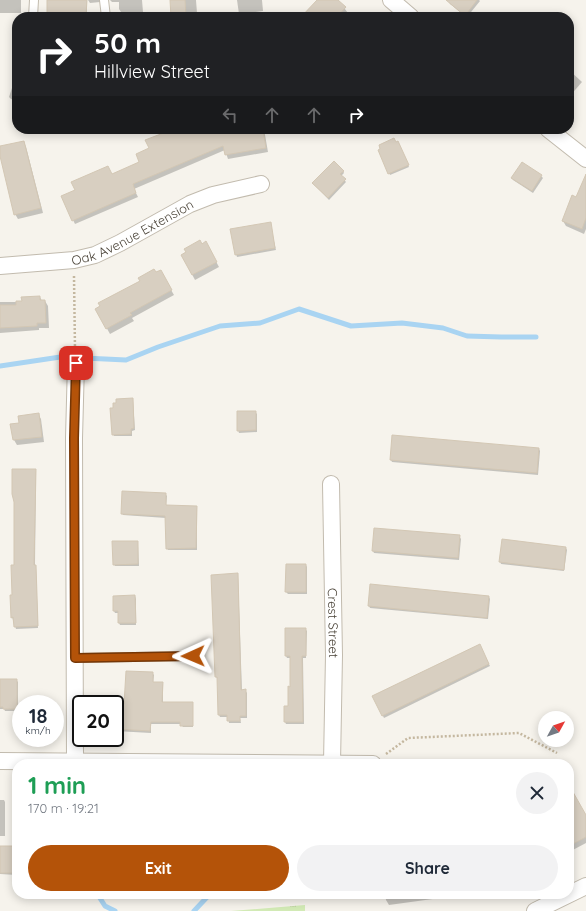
<!DOCTYPE html>
<meta charset="utf-8">
<style>
body{margin:0;font-family:Quicksand,sans-serif;background:#f2f2f3;color:#1f2937;height:100vh;display:flex;flex-direction:column;font-size:15px;white-space:nowrap}
*{box-sizing:border-box;margin:0}
p{font-size:13px;color:#747a83}
.icon{flex:none;width:22px;height:22px;fill:none;stroke:currentColor;stroke-width:2;stroke-linecap:round;stroke-linejoin:round}
.map{position:relative;flex:1;overflow:hidden}
.sheet{position:absolute;left:12px;top:759px;width:562px;height:140px;display:flex;flex-direction:column;background:#fff;border-radius:16px;box-shadow:0 2px 10px #0003}
.sheet>*{flex:none}
.top-card{position:absolute;left:12px;top:12px;width:562px;height:122px;border-radius:16px;box-shadow:0 2px 10px #0003;background:#202124;color:#fff;overflow:hidden}
.needle{width:26px;rotate:50deg}
.fabs{position:absolute;left:538px;top:711px;display:grid;gap:8px}
.fabs a{display:grid;place-items:center;width:36px;height:36px;border-radius:50%;background:#fff;box-shadow:0 2px 10px #0003;font-size:20px}
.speed{position:absolute;left:12px;top:695px;display:flex;gap:8px;font-size:20px;font-weight:700;text-align:center}
.speed>*{display:grid;place-content:center;width:52px;height:52px;border-radius:50%;background:#fff;box-shadow:0 2px 10px #0003;line-height:1}
.speed small{font-size:10px;font-weight:400}
.speed .limit{border:2px solid #111;border-radius:6px;background:#fff;color:#111}
.pin{position:absolute;display:grid;place-items:center;width:34px;height:34px;color:#fff;margin:-17px;border-radius:8px;box-shadow:0 2px 6px #0006}
.me{position:absolute;width:44px;margin:-22px;rotate:269deg;stroke-linejoin:round;filter:drop-shadow(0 0 3px #0008)}
.turn{display:flex;align-items:center;gap:14px;height:84px;padding:0 16px;font-size:18px}
.turn .icon{width:52px;height:52px;stroke-width:2.5}
.turn b{display:block;font-size:28px;line-height:34px}
.lanes{display:flex;align-items:center;height:38px;padding:0 16px;background:#0003;justify-content:center;gap:20px;direction:ltr}
.lanes .off{opacity:.35}
.round{display:grid;place-items:center;flex:none;width:42px;height:42px;border-radius:21px;background:#f2f2f3}
.summary{display:flex;align-items:center;justify-content:space-between;height:68px;padding:0 16px}
h1{font-size:24px;font-weight:700;line-height:30px;color:#1e9e55}
.cta{display:flex;gap:8px;margin-top:auto;padding:8px 16px}
.cta a{flex:1;height:46px;border-radius:24px;background:#b45309;color:#fff;font-size:16px;font-weight:700;line-height:46px;text-align:center}
.cta a+a{background:#f2f2f3;color:#1f2937}
.map>svg:first-child{display:block}
.grass{fill:url(#grass-tufts)}
.shadow{fill:#0003}
.lines{fill:none;stroke-linecap:round;stroke-linejoin:round}
.stream{stroke:#a9d4f2;stroke-width:5}
.building{fill:#d8cfc1;stroke:#d3c7b4}
.service-casing{stroke:#c2bbae;stroke-width:10}
.minor-casing{stroke:#c2bbae;stroke-width:18}
.path{stroke:#c4b79f;stroke-width:2.5;stroke-dasharray:2 2;stroke-linecap:butt}
.service{stroke:#fff;stroke-width:8}
.minor{stroke:#fff;stroke-width:16}
.route-casing{stroke:#753606;stroke-width:10}
.route{stroke:#b45309;stroke-width:7}
.labels{text-anchor:middle;dominant-baseline:central;stroke-width:3.5;stroke-linejoin:round;paint-order:stroke}
.street-label{font-size:13px;fill:#4b4439;stroke:#fff}
</style>
<div class="map">
<svg width="586" height="911" viewBox="0 0 586 911">
<defs>
<pattern id="grass-tufts" width="24" height="20" patternUnits="userSpaceOnUse"><rect width="24" height="20" fill="#d2eab5"/><path d="M3 7l-1-3M5 7V3M7 7l1-3M15 17l-1-3M17 17v-4M19 17l1-3" fill="none" stroke="#b6ca9c"/></pattern>
</defs>
<rect width="100%" height="100%" fill="#f6f3ec"/>
<polygon class="grass" points="305,905 305,911 231,911"/>
<g class="shadow">
<rect x="0" y="0" width="21" height="13"/>
<polygon points="47,0 87,0 87,16 47,17"/>
<polygon points="88,0 102,0 100,2 90,3"/>
<polygon points="110,0 142,0 143,12 121,12 119,9 119,2 112,2"/>
<polygon points="171,0 196,0 197,13 186,13 186,17 172,17"/>
<polygon points="237,0 262,0 263,11 239,14"/>
<polygon points="319,0 338,0 348,13 344,17 309,17"/>
<polygon points="450,0 479,0 480,1 467,17 450,4 449,2"/>
<polygon points="569,70 582,82 569,97"/>
<polygon points="16,76 17,77 17,101 11,99 9,97"/>
<polygon points="177,129 264,129 268,152 228,159 225,150 134,189 138,197 75,224 73,220 112,175 140,162 150,149"/>
<polygon points="24,142 26,147 43,213 18,219 15,214 0,147"/>
<polygon points="396,143 399,144 409,167 390,175 389,173"/>
<polygon points="522,163 541,176 543,178 533,193 513,180 512,178"/>
<polygon points="343,171 344,173 341,176 346,182 329,200 315,185"/>
<polygon points="586,202 586,229 584,234 566,226 563,221"/>
<polygon points="270,223 276,250 237,257 236,254"/>
<polygon points="206,243 219,267 195,280 182,255"/>
<polygon points="160,271 174,295 132,318 134,321 110,334 96,309"/>
<polygon points="40,297 42,301 45,301 48,306 49,328 39,328 39,330 0,333 0,302 23,302"/>
<polygon points="132,399 133,401 135,430 132,431 132,436 114,436 113,434"/>
<polygon points="255,412 257,414 257,432 239,433 238,430"/>
<polygon points="38,414 41,419 44,442 17,445 14,440 21,424"/>
<polygon points="539,449 540,451 538,475 392,462 391,460"/>
<polygon points="35,470 36,472 35,566 36,568 38,628 16,629 12,617 15,566 15,502"/>
<polygon points="165,494 167,496 166,506 196,507 197,509 197,550 168,550 167,548 166,518 123,515 122,513"/>
<polygon points="375,529 459,536 461,539 459,560 374,553 373,551"/>
<polygon points="137,542 138,544 139,566 115,566 114,564"/>
<polygon points="566,548 567,550 564,571 501,564 500,561"/>
<polygon points="306,565 307,567 307,594 288,594 286,592"/>
<polygon points="237,574 238,577 242,691 245,690 247,693 247,718 240,718 241,723 229,723 228,717 220,717 219,715 218,679 216,677"/>
<polygon points="135,596 136,599 136,625 120,625 119,623 119,613 115,613 114,611"/>
<polygon points="489,597 490,599 488,619 370,608 369,606"/>
<polygon points="305,629 307,631 306,658 303,658 304,724 286,724 285,722 289,707 291,688 291,658 287,658 286,656"/>
<polygon points="479,645 490,666 384,718 373,696"/>
<polygon points="152,673 154,675 153,683 162,683 163,685 163,703 192,703 193,705 193,727 183,727 181,724 151,724 151,733 115,731 115,705 125,705"/>
<polygon points="0,680 16,680 18,682 18,711 5,711 4,709 0,709"/>
<polygon points="569,796 586,817 586,843 569,852"/>
<polygon points="0,800 4,800 5,802 5,836 0,836"/>
<polygon points="17,847 17,875 0,874 0,855"/>
<polygon points="385,894 469,894 389,905 386,900"/>
</g>
<g class="lines">
<g class="stream">
<polyline points="84,358 126,360 158,347 220,326 260,323 299,309 351,326 402,323 443,328 467,336 501,337 536,337"/>
<polyline points="0,366 67,356"/>
<polyline points="98,895 105,906 115,911"/>
<polyline points="194,911 210,894"/>
</g>
</g>
<g class="building">
<polygon points="47,0 87,0 86,15 79,14 79,17 47,17"/>
<polygon points="170,0 185,0 186,17 171,17"/>
<polygon points="317,0 338,0 346,7 337,17 301,17"/>
<polygon points="446,0 477,0 465,16"/>
<polygon points="174,129 263,129 266,148 225,155 223,146 133,184 136,193 72,221 61,196 75,190 71,182 108,166 112,174 139,162 136,154 149,148 145,140"/>
<polygon points="394,138 396,142 398,141 409,165 388,174 378,150 380,149 379,145"/>
<polygon points="24,141 41,208 14,215 0,156 0,146"/>
<polygon points="334,161 344,171 340,174 346,179 328,198 312,183"/>
<polygon points="522,162 542,175 532,191 511,178"/>
<polygon points="586,174 586,218 582,229 562,221 572,195 576,197"/>
<polygon points="271,222 275,248 235,255 230,229"/>
<polygon points="200,240 202,244 206,241 217,262 192,275 181,255 186,252 184,249"/>
<polygon points="154,269 156,272 161,270 172,290 130,313 132,315 106,329 95,309 100,306 98,303 140,281 138,278"/>
<polygon points="40,296 40,300 45,300 46,323 37,323 37,326 0,328 0,305 16,305 16,301 22,301 21,297"/>
<polygon points="133,398 134,428 131,429 131,434 112,435 110,408 113,408 113,403 116,403 116,399"/>
<polygon points="237,411 256,411 256,430 237,431"/>
<polygon points="39,413 42,437 13,440 10,424 19,423 18,416"/>
<polygon points="392,435 539,448 537,473 390,460"/>
<polygon points="12,469 36,469 34,565 36,565 38,626 14,627 13,617 11,618 10,595 12,595 11,565 14,565 14,502 12,494"/>
<polygon points="122,491 166,493 166,505 197,506 196,548 166,549 165,516 121,514"/>
<polygon points="374,528 460,535 458,558 372,551"/>
<polygon points="502,539 566,547 564,570 499,562"/>
<polygon points="112,541 138,541 138,564 113,565"/>
<polygon points="286,564 306,564 306,592 285,592"/>
<polygon points="238,573 241,690 246,689 246,716 240,716 240,721 227,721 227,715 218,715 217,677 215,677 211,575"/>
<polygon points="370,584 489,596 487,618 368,606"/>
<polygon points="135,595 136,623 118,623 118,611 113,611 113,596"/>
<polygon points="285,628 306,628 306,656 302,656 303,722 284,722 284,706 288,706 288,686 290,687 290,656 285,656"/>
<polygon points="480,644 489,664 382,716 372,696"/>
<polygon points="126,671 153,672 153,682 163,682 162,702 193,702 193,726 180,726 180,722 151,722 150,731 115,729 115,704 124,704"/>
<polygon points="0,679 17,679 17,709 3,709 3,707 0,707"/>
<polygon points="569,785 586,815 586,837 569,846"/>
<rect x="0" y="846" width="17" height="27"/>
</g>
<g class="lines">
<g class="service-casing">
<g id="service">
<polyline points="104,0 106,17"/>
<polyline points="33,17 34,0"/>
<polyline points="75,658 193,656"/>
</g>
</g>
<g class="minor-casing">
<g id="minor">
<polyline points="391,0 411,17"/>
<polyline points="548,129 586,159"/>
<path id="s1" d="M0 266 74 260 95 255 120 243 190 204 213 195 261 184"/>
<path id="s2" d="M331 484 334 655 332 763"/>
<polyline points="0,761 373,764"/>
<polyline points="75,761 74,438 76,363"/>
<polyline points="535,911 586,886"/>
</g>
</g>
<g class="path">
<polyline points="74,276 75,349"/>
<polyline points="386,754 408,738 519,733 557,753"/>
</g>
<use href="#service" class="service"/>
<use href="#minor" class="minor"/>
</g>
<g class="lines">
<g class="route-casing">
<polyline id="route" points="76,363 74,438 75,658 193,656"/>
</g>
<use href="#route" class="route"/>
</g>
<g class="labels">
<g class="street-label">
<text stroke="none"><textPath href="#s1" startOffset="139">Oak Avenue Extension</textPath></text>
<text stroke="none"><textPath href="#s2" startOffset="139">Crest Street</textPath></text>
</g>
</g>
</svg>
<div class="fabs">
<a><svg class="needle" viewBox="-14 -14 28 28"><path d="M0-13l5 13h-10z" fill="#e53935"/><path d="M0 13l5-13h-10z" fill="#747a83"/></svg></a>
</div>
<div class="speed"><div>18<small>km/h</small></div><div class="limit">20</div></div>
<div class="pin" style="left:76px;top:363px;background:#d93025"><svg class="icon" aria-label="arrive" viewBox="0 0 24 24"><path d="M6 21V4h12l-3 4 3 4H6"/></svg></div>
<svg class="me" style="left:193px;top:656px" viewBox="-20 -20 40 40"><path d="M0-17L14 15 0 8-14 15z" fill="#b45309" stroke="#fff" stroke-width="4"/></svg>
<div class="top-card">
<div class="turn"><svg class="icon" aria-label="right" viewBox="0 0 24 24"><path d="M7 20v-9h11M14 6l5 5-5 5"/></svg><div><b>50 m</b>Hillview Street</div></div>
<div class="lanes"><svg class="icon off" aria-label="left" viewBox="0 0 24 24"><path d="M17 20v-9H6M10 6l-5 5 5 5"/></svg><svg class="icon off" aria-label="ahead" viewBox="0 0 24 24"><path d="M12 20V5M6 11l6-6 6 6"/></svg><svg class="icon off" aria-label="ahead" viewBox="0 0 24 24"><path d="M12 20V5M6 11l6-6 6 6"/></svg><svg class="icon" aria-label="right" viewBox="0 0 24 24"><path d="M7 20v-9h11M14 6l5 5-5 5"/></svg></div>
</div>
<section class="sheet">
<div class="summary"><div><h1>1 min</h1><p>170 m · 19:21</p></div><a class="round"><svg class="icon" aria-label="close" viewBox="0 0 24 24"><path d="M6 6l12 12M18 6L6 18"/></svg></a></div>
<div class="cta"><a>Exit</a><a>Share</a></div>
</section>
</div>
